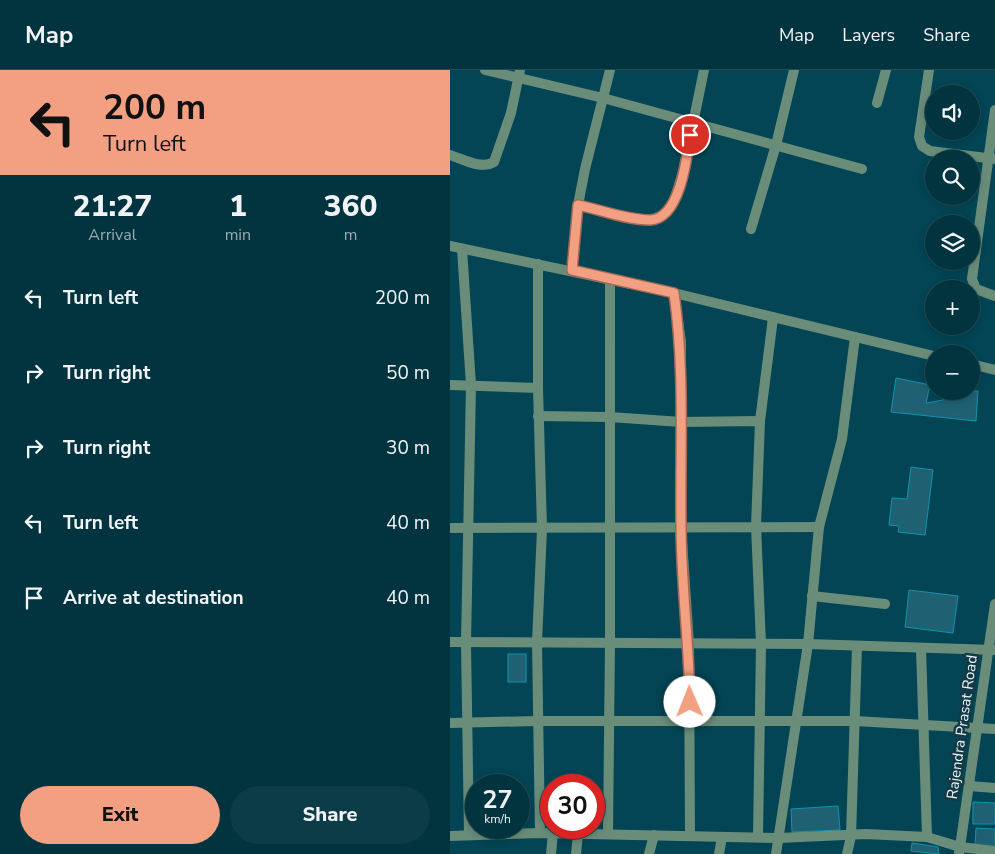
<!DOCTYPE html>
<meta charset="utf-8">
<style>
body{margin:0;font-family:"Nunito Sans",sans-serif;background:#0c3c47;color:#f1f3f6;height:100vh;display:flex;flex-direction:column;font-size:19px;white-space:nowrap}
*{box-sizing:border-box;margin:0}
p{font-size:16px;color:#96aab1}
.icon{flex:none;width:28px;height:28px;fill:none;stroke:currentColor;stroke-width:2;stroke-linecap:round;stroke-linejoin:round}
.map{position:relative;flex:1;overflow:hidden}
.panel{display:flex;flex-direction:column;background:#023440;width:450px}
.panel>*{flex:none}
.top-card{background:#f3a082;color:#111;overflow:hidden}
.controls{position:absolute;left:475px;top:15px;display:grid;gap:10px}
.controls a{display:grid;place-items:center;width:55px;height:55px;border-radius:50%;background:#023440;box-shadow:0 2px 8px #0003,0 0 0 1px #234f59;font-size:25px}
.speed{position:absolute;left:15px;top:704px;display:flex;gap:10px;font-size:25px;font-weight:700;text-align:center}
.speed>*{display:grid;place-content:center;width:65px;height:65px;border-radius:50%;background:#023440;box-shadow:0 2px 8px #0003,0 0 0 1px #234f59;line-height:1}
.speed small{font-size:12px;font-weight:400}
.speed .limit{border:8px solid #d22;background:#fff;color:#111}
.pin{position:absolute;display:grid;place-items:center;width:42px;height:42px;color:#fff;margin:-21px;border:2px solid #fff;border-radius:50%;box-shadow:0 1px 5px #0007}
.me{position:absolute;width:55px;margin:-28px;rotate:359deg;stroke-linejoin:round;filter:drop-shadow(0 0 4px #0008)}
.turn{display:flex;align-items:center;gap:18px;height:105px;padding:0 20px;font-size:22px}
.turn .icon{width:65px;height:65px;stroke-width:2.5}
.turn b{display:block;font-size:35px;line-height:42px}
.eta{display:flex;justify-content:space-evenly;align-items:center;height:85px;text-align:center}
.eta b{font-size:30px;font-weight:800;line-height:35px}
.action{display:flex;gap:10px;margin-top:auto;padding:10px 20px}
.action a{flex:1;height:58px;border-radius:30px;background:#f3a082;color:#111;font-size:20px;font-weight:800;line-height:58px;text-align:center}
.action a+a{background:#0c3c47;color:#f1f3f6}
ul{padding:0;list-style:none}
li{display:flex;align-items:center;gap:15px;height:75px;padding:0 20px}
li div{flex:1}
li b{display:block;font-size:19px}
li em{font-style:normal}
header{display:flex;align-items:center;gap:30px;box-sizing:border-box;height:70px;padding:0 25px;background:#023440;border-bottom:1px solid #234f59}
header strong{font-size:24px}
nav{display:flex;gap:28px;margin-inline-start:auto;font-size:18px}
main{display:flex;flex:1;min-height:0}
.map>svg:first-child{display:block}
.building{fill:#1f6173;stroke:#1292b1}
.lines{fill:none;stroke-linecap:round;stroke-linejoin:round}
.minor{stroke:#6a8d7a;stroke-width:10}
.tertiary{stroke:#6a8d7a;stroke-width:10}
.route-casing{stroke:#9e6854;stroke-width:12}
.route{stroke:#f3a082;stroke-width:9}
.labels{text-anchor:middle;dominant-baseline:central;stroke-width:5;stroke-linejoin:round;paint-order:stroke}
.street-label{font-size:15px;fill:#e3f6fd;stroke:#163943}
</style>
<header>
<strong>Map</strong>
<nav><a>Map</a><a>Layers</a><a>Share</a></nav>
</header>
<main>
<section class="panel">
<div class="top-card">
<div class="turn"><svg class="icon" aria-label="left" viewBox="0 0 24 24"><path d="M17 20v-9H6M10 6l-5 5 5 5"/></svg><div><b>200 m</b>Turn left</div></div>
</div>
<div class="eta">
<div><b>21:27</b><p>Arrival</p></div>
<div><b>1</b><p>min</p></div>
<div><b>360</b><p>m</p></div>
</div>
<ul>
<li><svg class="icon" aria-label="left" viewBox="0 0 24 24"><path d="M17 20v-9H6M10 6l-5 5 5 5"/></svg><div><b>Turn left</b></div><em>200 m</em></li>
<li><svg class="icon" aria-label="right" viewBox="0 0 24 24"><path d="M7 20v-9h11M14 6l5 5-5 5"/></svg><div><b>Turn right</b></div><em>50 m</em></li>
<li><svg class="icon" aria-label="right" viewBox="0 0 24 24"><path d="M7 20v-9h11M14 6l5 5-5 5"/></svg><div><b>Turn right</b></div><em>30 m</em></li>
<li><svg class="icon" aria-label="left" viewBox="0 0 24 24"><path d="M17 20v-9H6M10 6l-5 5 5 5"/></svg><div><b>Turn left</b></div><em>40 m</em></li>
<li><svg class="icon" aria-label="arrive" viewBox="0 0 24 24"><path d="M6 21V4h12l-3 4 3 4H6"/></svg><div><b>Arrive at destination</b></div><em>40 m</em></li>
</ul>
<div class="action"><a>Exit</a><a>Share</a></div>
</section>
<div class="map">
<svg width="545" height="784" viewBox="0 0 545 784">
<rect width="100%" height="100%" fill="#034555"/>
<g class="building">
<polygon points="446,308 480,315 476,333 493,330 495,321 528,321 526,351 441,342"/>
<polygon points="461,397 483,400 475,465 448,462 449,456 439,455 442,428 457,429"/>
<polygon points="459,520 508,526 503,563 455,557"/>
<rect x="58" y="584" width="18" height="28"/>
<polygon points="523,732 545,733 545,754 523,754"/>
<polygon points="388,736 390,760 342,762 341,739"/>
<polygon points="526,758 545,759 545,777 525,776"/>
<polygon points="462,773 488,777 489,784 461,781"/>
</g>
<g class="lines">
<g class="minor">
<polyline points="35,0 153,28 412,99"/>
<polyline points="479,0 469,67 472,76 480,81 545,89"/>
<polyline points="427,33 436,0"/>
<polyline points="545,40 522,209 526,219 545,226"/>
<path d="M0 85C13 89 31 100 44 92L61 43 70 0"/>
<polyline points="128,135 182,148 201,150 213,145 223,134 233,102 254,0"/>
<polyline points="301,159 326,75 344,0"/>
<polyline points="0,176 224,223 484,286"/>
<polyline points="12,179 21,315 16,573 19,765"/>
<polyline points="122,200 128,135 135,99 160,0"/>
<polyline points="224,223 231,272 231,456 239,574 240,766"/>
<polyline points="521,294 545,300"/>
<polyline points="0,315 88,318 92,459 87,572 90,763"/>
<polyline points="88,318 88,194"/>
<polyline points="88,346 160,347 231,352 310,351 306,456 311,574 308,767"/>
<polyline points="310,351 323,248"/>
<polyline points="0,458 369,457"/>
<polyline points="362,526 435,534"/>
<polyline points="0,572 358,574 545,580"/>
<polyline points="471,578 477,767"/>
<polyline points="0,653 87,651 405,651 545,659"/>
<polyline points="519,716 545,718"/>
<polyline points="158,764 160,573 160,209"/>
<polyline points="0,766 90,763 329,768 416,764 477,767 510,777 545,781"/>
<polyline points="101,784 103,763"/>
<polyline points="126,784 128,764"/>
<polyline points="199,784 204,765"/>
<polyline points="269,784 272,767"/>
<polyline points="326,784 358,574 369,457 392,369 405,267"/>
<polyline points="397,784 401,766 407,576"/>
</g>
<polyline class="tertiary" points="509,784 545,534"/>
</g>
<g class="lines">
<g class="route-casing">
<path id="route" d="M240 632C239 573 231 513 231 454 230 376 235 301 224 223L122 200 128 135C151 140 177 150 200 150 230 149 237 88 240 65"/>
</g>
<use href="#route" class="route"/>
</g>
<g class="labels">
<g class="street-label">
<text transform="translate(512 657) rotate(-82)">Rajendra Prasat Road</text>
</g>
</g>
</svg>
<div class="controls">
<a><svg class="icon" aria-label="sound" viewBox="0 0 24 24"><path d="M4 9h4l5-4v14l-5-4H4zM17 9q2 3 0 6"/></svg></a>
<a><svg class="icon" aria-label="search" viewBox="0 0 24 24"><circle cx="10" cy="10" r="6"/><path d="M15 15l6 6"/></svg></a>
<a><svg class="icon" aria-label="layers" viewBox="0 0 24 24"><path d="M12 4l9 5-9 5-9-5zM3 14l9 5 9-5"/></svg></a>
<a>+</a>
<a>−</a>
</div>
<div class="speed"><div>27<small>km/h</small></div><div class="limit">30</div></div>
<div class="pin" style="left:240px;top:65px;background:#d93025"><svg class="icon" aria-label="arrive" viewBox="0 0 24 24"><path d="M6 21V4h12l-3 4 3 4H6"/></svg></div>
<svg class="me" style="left:240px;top:632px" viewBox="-20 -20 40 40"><circle r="19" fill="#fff"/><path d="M0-13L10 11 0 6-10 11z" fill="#f3a082"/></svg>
</div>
</main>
